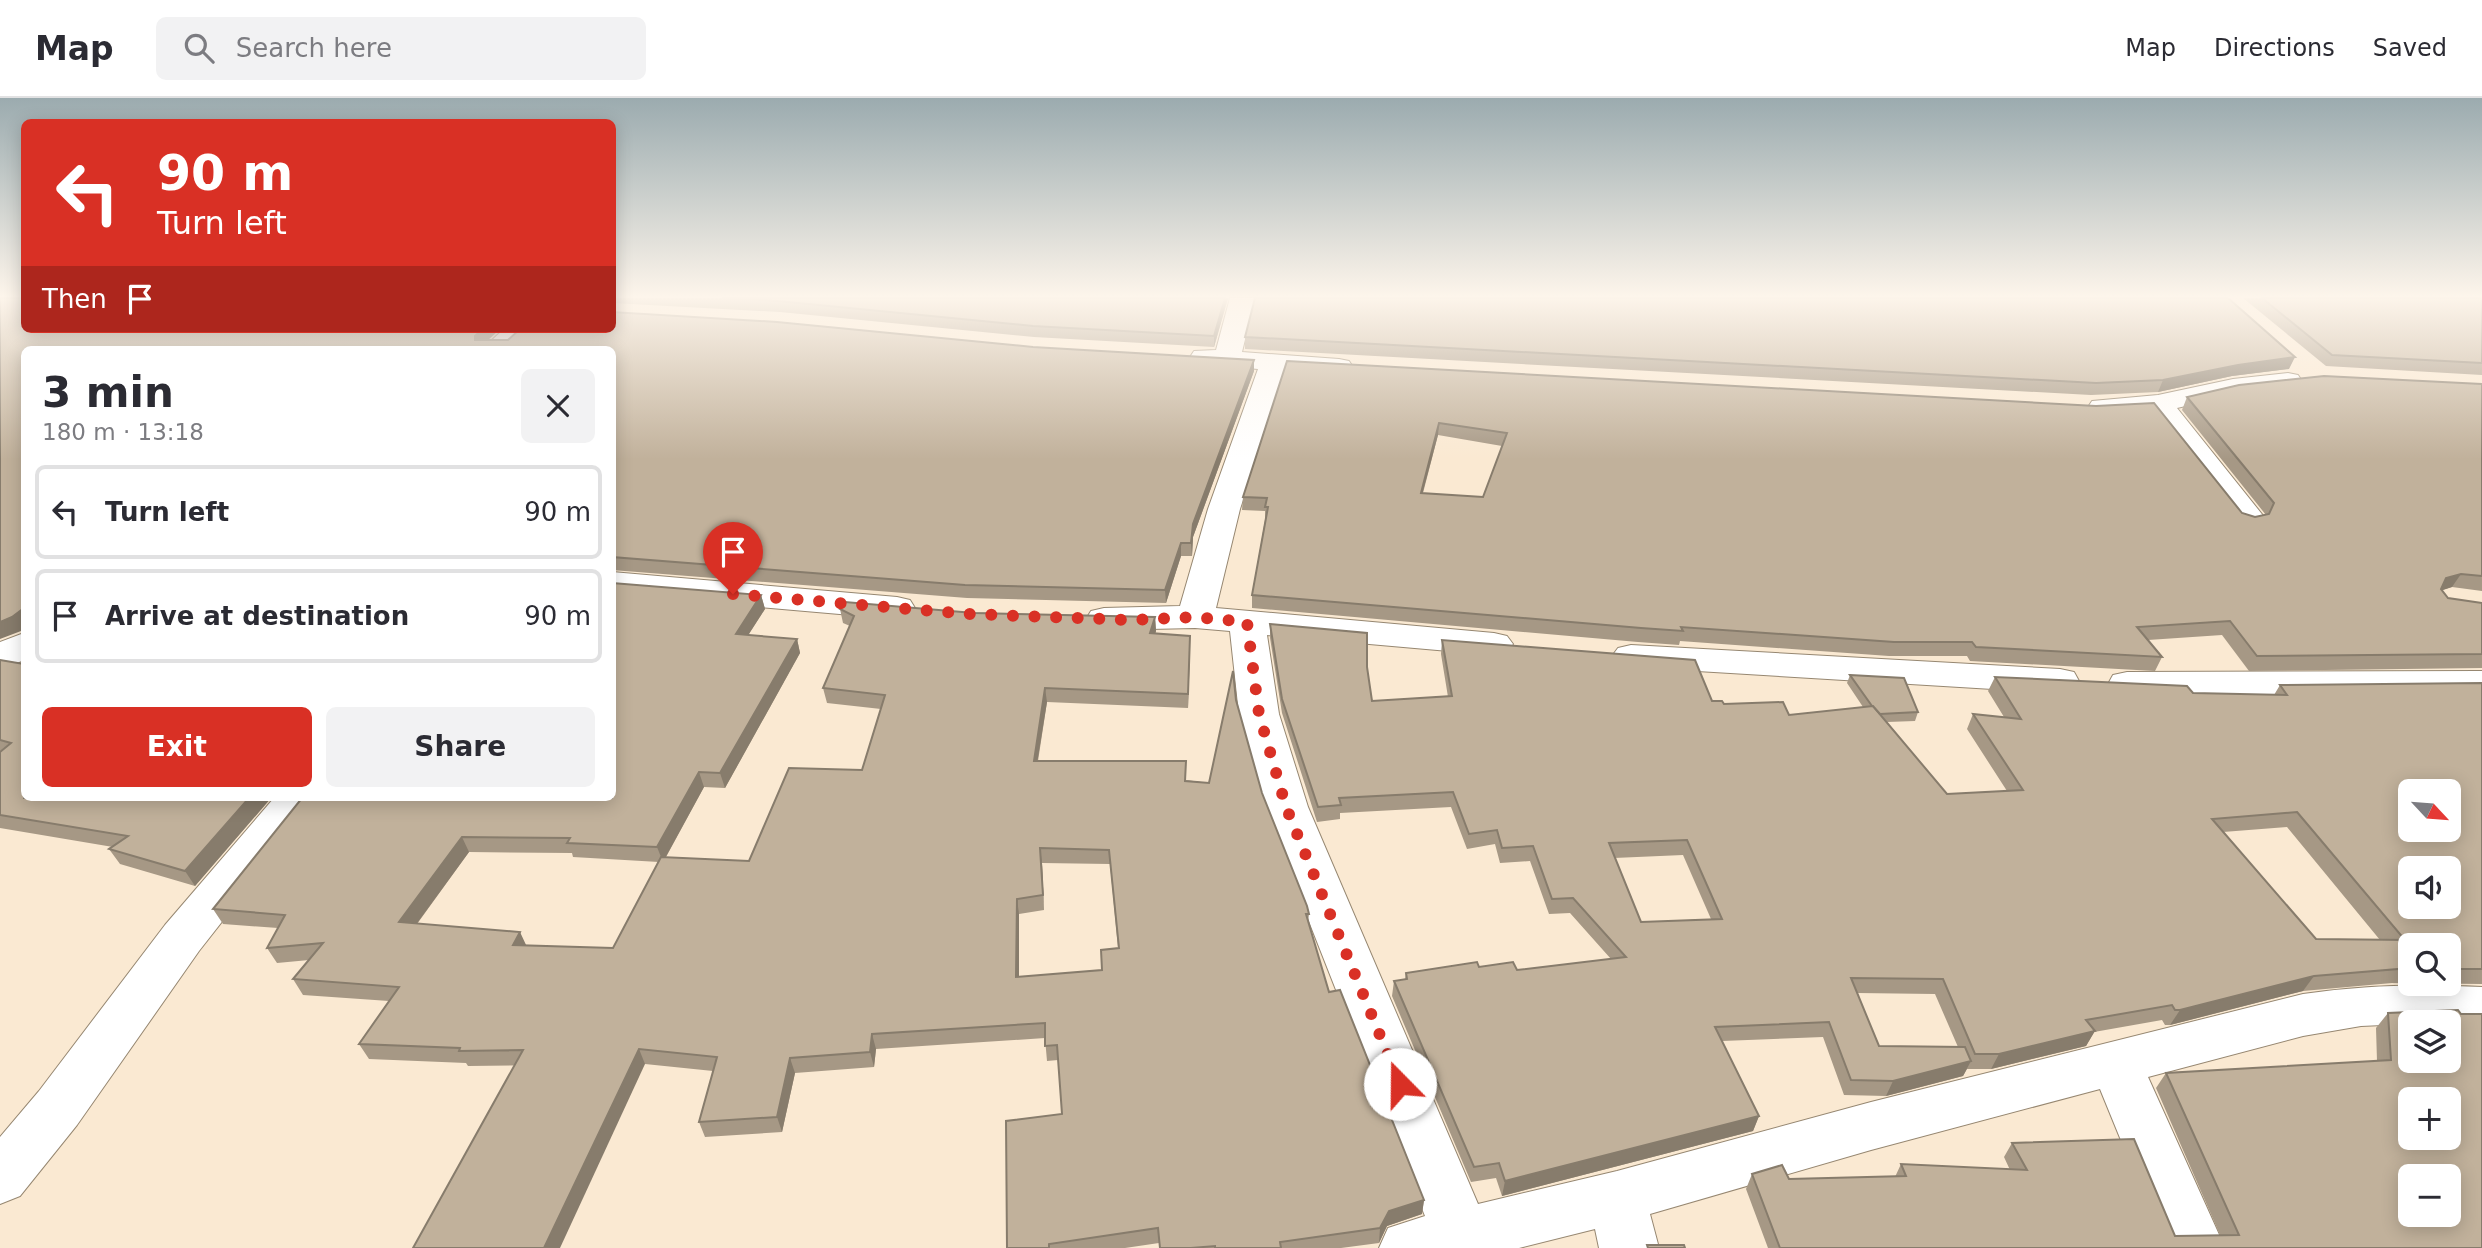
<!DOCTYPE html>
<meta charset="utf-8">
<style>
body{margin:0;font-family:"DejaVu Sans",sans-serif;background:#f2f2f3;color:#2b2b33;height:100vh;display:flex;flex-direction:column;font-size:26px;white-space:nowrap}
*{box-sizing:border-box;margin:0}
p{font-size:23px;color:#7c7c81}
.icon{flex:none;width:38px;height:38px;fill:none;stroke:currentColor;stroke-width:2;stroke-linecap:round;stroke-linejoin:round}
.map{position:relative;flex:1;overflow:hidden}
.drawer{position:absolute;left:21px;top:248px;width:595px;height:455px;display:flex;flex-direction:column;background:#fff;border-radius:10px;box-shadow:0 4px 18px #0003}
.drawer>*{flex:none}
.hud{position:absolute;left:21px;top:21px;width:595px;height:214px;border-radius:10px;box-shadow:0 4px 18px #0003;background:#d93025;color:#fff;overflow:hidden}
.needle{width:46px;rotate:116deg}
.controls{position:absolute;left:2398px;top:681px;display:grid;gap:14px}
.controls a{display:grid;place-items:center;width:63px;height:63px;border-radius:10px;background:#fff;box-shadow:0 4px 18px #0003;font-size:35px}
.pin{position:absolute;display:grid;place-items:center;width:60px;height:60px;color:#fff;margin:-72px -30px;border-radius:50% 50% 50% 0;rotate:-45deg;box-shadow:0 0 7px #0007}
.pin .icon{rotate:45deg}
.me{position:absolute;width:77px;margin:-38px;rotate:338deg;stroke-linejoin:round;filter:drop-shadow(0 0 5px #0008)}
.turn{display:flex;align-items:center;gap:24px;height:147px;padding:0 21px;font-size:32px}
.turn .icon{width:91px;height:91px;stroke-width:2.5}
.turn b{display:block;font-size:49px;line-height:60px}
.then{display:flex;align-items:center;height:66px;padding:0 21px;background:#0003;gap:14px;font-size:26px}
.round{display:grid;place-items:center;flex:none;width:74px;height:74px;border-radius:10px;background:#f2f2f3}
.headline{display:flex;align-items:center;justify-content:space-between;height:119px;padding:0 21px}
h1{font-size:42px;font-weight:600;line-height:52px}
.cta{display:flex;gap:14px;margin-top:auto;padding:14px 21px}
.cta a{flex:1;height:80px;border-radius:10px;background:#d93025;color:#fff;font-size:28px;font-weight:600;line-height:80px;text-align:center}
.cta a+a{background:#f2f2f3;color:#2b2b33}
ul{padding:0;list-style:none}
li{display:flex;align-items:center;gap:21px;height:94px;margin:0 14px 10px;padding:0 7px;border:4px solid #e1e1e2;border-radius:10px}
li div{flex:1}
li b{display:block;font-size:26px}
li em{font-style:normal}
header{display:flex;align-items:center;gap:42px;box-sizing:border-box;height:98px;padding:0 35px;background:#fff;border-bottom:2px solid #e1e1e2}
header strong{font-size:33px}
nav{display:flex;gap:38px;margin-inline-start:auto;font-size:24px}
.search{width:490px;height:63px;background:#f2f2f3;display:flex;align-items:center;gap:18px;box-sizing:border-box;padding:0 24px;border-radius:10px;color:#7c7c81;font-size:26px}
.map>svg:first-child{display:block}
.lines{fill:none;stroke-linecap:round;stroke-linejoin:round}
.minor-casing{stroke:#968771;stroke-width:2}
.minor{fill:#fff;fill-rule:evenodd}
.wall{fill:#a69885;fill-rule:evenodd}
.shaded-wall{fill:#877c6c}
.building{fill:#c1b19b;stroke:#877c6c;stroke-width:2;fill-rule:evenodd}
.route{stroke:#d93025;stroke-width:12;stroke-dasharray:0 21.6}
</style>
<header>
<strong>Map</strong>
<div class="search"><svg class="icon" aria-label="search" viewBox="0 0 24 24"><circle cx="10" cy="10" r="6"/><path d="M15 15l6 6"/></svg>Search here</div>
<nav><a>Map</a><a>Directions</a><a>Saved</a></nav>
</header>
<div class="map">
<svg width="2482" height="1150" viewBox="0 0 2482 1150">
<rect width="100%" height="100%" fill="#fae9d2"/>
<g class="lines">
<g class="minor-casing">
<g id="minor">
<path d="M1230 200H1255L1242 254 1339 261 1349 263 1353 269 1349 275 1339 277 1285 273 1240 411 1216 510 1494 535 1507 538 1513 546 1507 554 1494 557 1267 537 1279 616 1308 709 1478 1106 1617 1073 1871 1004 2303 896C2366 887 2419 886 2482 889V929L2448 928V924L2361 928 2303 938 2148 979 2225 1150H2165L2100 991 1871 1052 1650 1116 1659 1150H1599L1595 1131 1519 1150H1379L1388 1130 1425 1118 1264 709 1239 616 1230 533 1195 530 1104 532 1091 529 1086 521 1091 513 1104 510 1180 508 1208 411 1258 271 1194 265 1190 259 1194 253 1216 252Z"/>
<polygon points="504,231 533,231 510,252 481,252"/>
<polygon points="2288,275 2298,277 2302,283 2298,289 2233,297 2177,310 2265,420 2261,427 2249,430 2237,427 2150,315 2102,318 2092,315 2088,309 2092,303 2158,297 2233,281"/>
<polygon points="612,474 897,499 910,502 915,510 910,518 897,521 612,496"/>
<polygon points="24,535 24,562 0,572 0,544"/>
<polygon points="1631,547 2060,571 2074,574 2079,583 2074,592 2060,595 1631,569 1618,566 1612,558 1618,550"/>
<polygon points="2482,573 2482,597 2127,598 2113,595 2108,586 2113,577 2127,574"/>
<polygon points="274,700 319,700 199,853 77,1027 20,1098 0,1106 0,1039 39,993 165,827"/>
</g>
</g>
<use href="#minor" class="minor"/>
</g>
<g class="wall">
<polygon points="0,200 500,231 488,242 1033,249 1254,262 1254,273 1193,439 1192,458 1181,458 1166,505 967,500 612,472 612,252 24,252 24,531 21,533"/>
<polygon points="612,200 1228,200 1214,249 1034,239 780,214 612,205"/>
<polygon points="2243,200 2482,200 2482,277 2326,268"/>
<polygon points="1245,239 2289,271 2232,278 2158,294 2091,297 1245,251"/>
<path d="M1287 263 2242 415 2255 419 2266 417 2182 312 2187 299 2482 286V493L2452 489 2442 492 2448 500 2482 505V570L2249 573 2222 537 2148 542 2162 559 2155 573 1970 563 1967 558H1889L1680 543 1679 547 1638 544 1252 510V497L1265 422V413L1242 412 1243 399ZM1438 337 1502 348 1483 399 1423 395Z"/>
<path d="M761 497 765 511 748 537 797 541 800 555 725 690 704 689 666 759 749 763 862 672 881 611 827 605 823 590 850 528 843 525 840 511 1155 519 1156 533 1155 536 1190 538 1188 610 1047 604 1038 663 1209 685 1236 602 1262 695 1309 816 1308 824 1329 894 1424 1102 1422 1116 1387 1128 1379 1145 1341 1150H1160L1159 1145 1125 1150H1007L1062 1016 1058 962 1047 963 1045 940 876 951 874 969 795 975 782 1034 705 1039 699 1024 713 973 645 966 468 968 466 965 369 961 359 946 389 903 303 897 293 881 309 862 277 865 267 850 278 830 223 826 213 811ZM469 754 572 755 573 759 659 764 613 850 527 848 417 826ZM1042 765 1110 766 1118 850 1102 872 1019 879V816L1044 812Z"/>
<path d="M1270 526 1367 569 1372 603 1448 599 1441 556 1442 542 1712 603 1789 617 1863 609 1847 585 1850 577 1918 614 1915 623 1887 624 1947 696 2007 693 1967 631 1973 616 2004 619 1988 593 1995 579 2193 595 2274 597 2280 587 2482 585V886L2392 885 2303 893 2170 927H2165L2162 922 2094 934 2086 948 1991 971H1967L1963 978 1886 998 1844 997 1823 939 1722 943 1759 1018 1753 1033 1502 1098 1496 1080 1471 1084 1392 898 1394 883 1405 882 1406 875 1479 869 1517 872 1611 861 1570 815 1549 816 1530 763 1500 765 1495 746 1467 751 1451 709 1340 715V721L1317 724 1282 615 1270 540ZM2287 729 2380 842 2316 841 2223 734ZM1683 757 1711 821 1641 824 1614 760ZM2410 847H2448V886H2410ZM1857 895 1935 896 1958 949 1879 948Z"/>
<polygon points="0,562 24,700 271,700 195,788 120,766 109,751 113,749 0,730"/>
<polygon points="2388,915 2461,916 2482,1150 1768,1150 1746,1091 1752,1076 1789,1081 1895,1079 1901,1066 2010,1072 2004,1059 2012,1045 2175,1138 2220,1137 2156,990 2166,975 2377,963 2376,930"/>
</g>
<g class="shaded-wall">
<polygon points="1225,200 1228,200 1214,249 1214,238"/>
<polygon points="483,231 500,231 479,250 475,242 475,238"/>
<polygon points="2295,259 2289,271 2232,278 2158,294 2163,282 2238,267"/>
<polygon points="1254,262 1254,273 1193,439 1192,458 1191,445 1193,426"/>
<polygon points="1439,325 1438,337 1419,408 1421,395"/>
<polygon points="1181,445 1181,458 1166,505 1165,492"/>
<polygon points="2461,476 2452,489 2437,494 2446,480"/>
<polygon points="761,497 765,511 740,550 736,536"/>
<polygon points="24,510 24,531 21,533 0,541 0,524"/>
<polygon points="1155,519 1156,533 1151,549 1150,535"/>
<polygon points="1190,538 1190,552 1188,610 1188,596"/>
<polygon points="797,541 800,555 725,690 720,675"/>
<polygon points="1045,590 1047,604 1035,678 1034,663"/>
<polygon points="699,674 704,689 663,764 657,749"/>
<polygon points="249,700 271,700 195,788 185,773"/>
<polygon points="462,739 469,754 407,839 399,824"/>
<polygon points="1040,750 1042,765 1044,812 1043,797"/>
<polygon points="1017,801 1019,816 1019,894 1016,879"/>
<polygon points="520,834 527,849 513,847"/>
<polygon points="2314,878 2303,893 2170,927 2180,912"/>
<polygon points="2095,933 2086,948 1991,971 1999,956"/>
<polygon points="872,936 876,951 874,969 870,954"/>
<polygon points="639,951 645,966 560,1150 544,1150"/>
<polygon points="790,960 795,975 782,1034 777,1019"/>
<polygon points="1971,963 1963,978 1886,998 1893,983"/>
<polygon points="1759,1018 1753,1033 1502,1098 1505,1083"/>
<polygon points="1424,1102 1422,1116 1387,1128 1379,1145 1380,1130 1389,1113"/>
</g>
<g class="building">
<polygon points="0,200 24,200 24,231 483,231 475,238 475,242 508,242 520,231 612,231 612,214 777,224 1033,249 1254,262 1193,426 1191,445 1181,445 1165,492 965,487 612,459 612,252 24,252 24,510 12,519 0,524"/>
<polygon points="722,200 1225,200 1214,238 1033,228 778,203"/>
<polygon points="1255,200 2228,200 2295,259 2238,267 2163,282 2096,285 1245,239"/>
<polygon points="2262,200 2482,200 2482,265 2332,257"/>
<path d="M1287 263 2096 308 2154 305 2242 415 2255 419 2269 416 2274 405 2187 299 2239 287 2324 278 2482 286V478L2461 476 2446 480 2441 491 2448 500 2482 505V556L2257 558 2230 523 2137 529 2162 559 1976 549 1972 544H1894L1681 529 1683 533 1641 530 1252 497 1268 409H1265L1267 400 1243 399ZM1439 325 1507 335 1483 399 1421 395Z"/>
<path d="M612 485 761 497 736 536 797 541 720 675 699 674 657 749 567 745 570 740 462 739 399 824 520 834 513 847 613 850 661 759 749 763 789 670 862 672 885 597 823 590 854 518 840 511 845 504 974 515 1155 519 1150 535 1190 538 1188 596 1045 590 1034 663H1186L1185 683 1209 685 1233 573 1236 602 1262 695 1307 808 1309 816H1306L1329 894 1340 892 1424 1102 1389 1113 1380 1130 1280 1144 1281 1150H1215V1148L1191 1150H1160L1158 1130 1049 1146V1150H1007L1006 1023 1062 1016 1057 947 1045 948V925L872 936 870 954 790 960 777 1019 699 1024 717 959 639 951 544 1150H413L523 952 459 953 460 950 359 946 399 889 293 881 323 845 267 850 285 817 213 811 302 700H612ZM1040 750 1109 752 1119 850 1101 852 1102 872 1016 879 1017 801 1043 797Z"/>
<path d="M1270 526 1367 535V569L1372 603 1452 598 1442 542 1695 562 1712 603H1722L1724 606 1783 604 1789 617 1873 608 1947 696 2023 692 1973 616 2021 621 1995 579 2187 588 2193 595 2287 597 2280 587 2482 585V871H2448V847H2410V870L2314 878 2180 912H2175L2172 907 2086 922 2095 933 1999 956H1975L1943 881 1851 880 1879 948 1965 949 1971 963 1893 983 1851 982 1829 924 1715 929 1759 1018 1505 1083 1499 1065 1474 1069 1394 883 1407 881 1406 875 1477 864 1479 869 1513 864 1517 872 1626 859 1573 800 1552 801 1533 748 1502 750 1497 732 1469 736 1453 694 1339 700 1341 707 1318 709 1282 601ZM2410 693H2448V732H2410ZM2297 714 2405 842 2316 841 2212 721ZM1687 742 1722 821 1641 824 1609 745ZM2410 770H2448V808H2410Z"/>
<polygon points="0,562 24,566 24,700 249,700 185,773 109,751 128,738 0,717 0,654 11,645 0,642"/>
<polygon points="1850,577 1904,580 1918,614 1880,616 1873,608 1872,608"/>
<path d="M2458 912 2461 916H2482V1150H1780L1752 1076 1782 1067 1789 1081 1906 1078 1901 1066 2027 1072 2012 1045 2134 1041 2175 1138 2239 1137 2166 975 2391 962 2388 915ZM2410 924H2448V962H2410ZM2410 1001H2448V1040H2410ZM2410 1078H2448V1116H2410Z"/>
<polygon points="1647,1147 1684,1147 1685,1150 1648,1150"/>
</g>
<linearGradient id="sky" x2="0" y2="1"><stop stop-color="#9babaf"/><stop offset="0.55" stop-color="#fdf5eb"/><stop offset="1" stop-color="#fdf5eb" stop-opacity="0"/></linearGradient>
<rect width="2482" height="361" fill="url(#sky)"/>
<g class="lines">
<polyline class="route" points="733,496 968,516 1130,522 1195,519 1247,524 1259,616 1286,709 1400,986"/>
</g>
</svg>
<div class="controls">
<a><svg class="needle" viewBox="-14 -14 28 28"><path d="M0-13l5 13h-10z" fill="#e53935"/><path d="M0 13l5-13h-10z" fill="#7c7c81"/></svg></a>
<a><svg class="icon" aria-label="sound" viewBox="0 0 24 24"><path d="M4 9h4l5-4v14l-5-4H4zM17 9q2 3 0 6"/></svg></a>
<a><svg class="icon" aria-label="search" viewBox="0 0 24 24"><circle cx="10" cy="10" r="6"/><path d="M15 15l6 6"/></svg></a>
<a><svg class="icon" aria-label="layers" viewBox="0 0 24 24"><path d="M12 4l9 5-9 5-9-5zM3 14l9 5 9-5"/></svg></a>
<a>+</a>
<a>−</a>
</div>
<div class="pin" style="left:733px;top:496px;background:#d93025"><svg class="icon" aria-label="arrive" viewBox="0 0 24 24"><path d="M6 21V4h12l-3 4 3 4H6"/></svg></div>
<svg class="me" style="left:1400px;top:986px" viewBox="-20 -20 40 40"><circle r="19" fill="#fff"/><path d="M0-13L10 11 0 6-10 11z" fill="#d93025"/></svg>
<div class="hud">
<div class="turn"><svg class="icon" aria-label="left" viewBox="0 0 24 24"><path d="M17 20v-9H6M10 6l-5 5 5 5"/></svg><div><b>90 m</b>Turn left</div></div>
<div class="then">Then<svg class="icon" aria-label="arrive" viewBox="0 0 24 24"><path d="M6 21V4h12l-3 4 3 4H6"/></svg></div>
</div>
<section class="drawer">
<div class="headline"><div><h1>3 min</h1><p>180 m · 13:18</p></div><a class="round"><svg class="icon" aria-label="close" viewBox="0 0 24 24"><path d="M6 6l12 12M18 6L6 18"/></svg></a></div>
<ul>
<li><svg class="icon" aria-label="left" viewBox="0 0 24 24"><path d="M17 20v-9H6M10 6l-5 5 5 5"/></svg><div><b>Turn left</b></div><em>90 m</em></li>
<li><svg class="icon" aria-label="arrive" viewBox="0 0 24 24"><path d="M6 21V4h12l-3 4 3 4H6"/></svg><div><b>Arrive at destination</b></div><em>90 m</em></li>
</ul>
<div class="cta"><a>Exit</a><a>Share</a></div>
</section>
</div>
